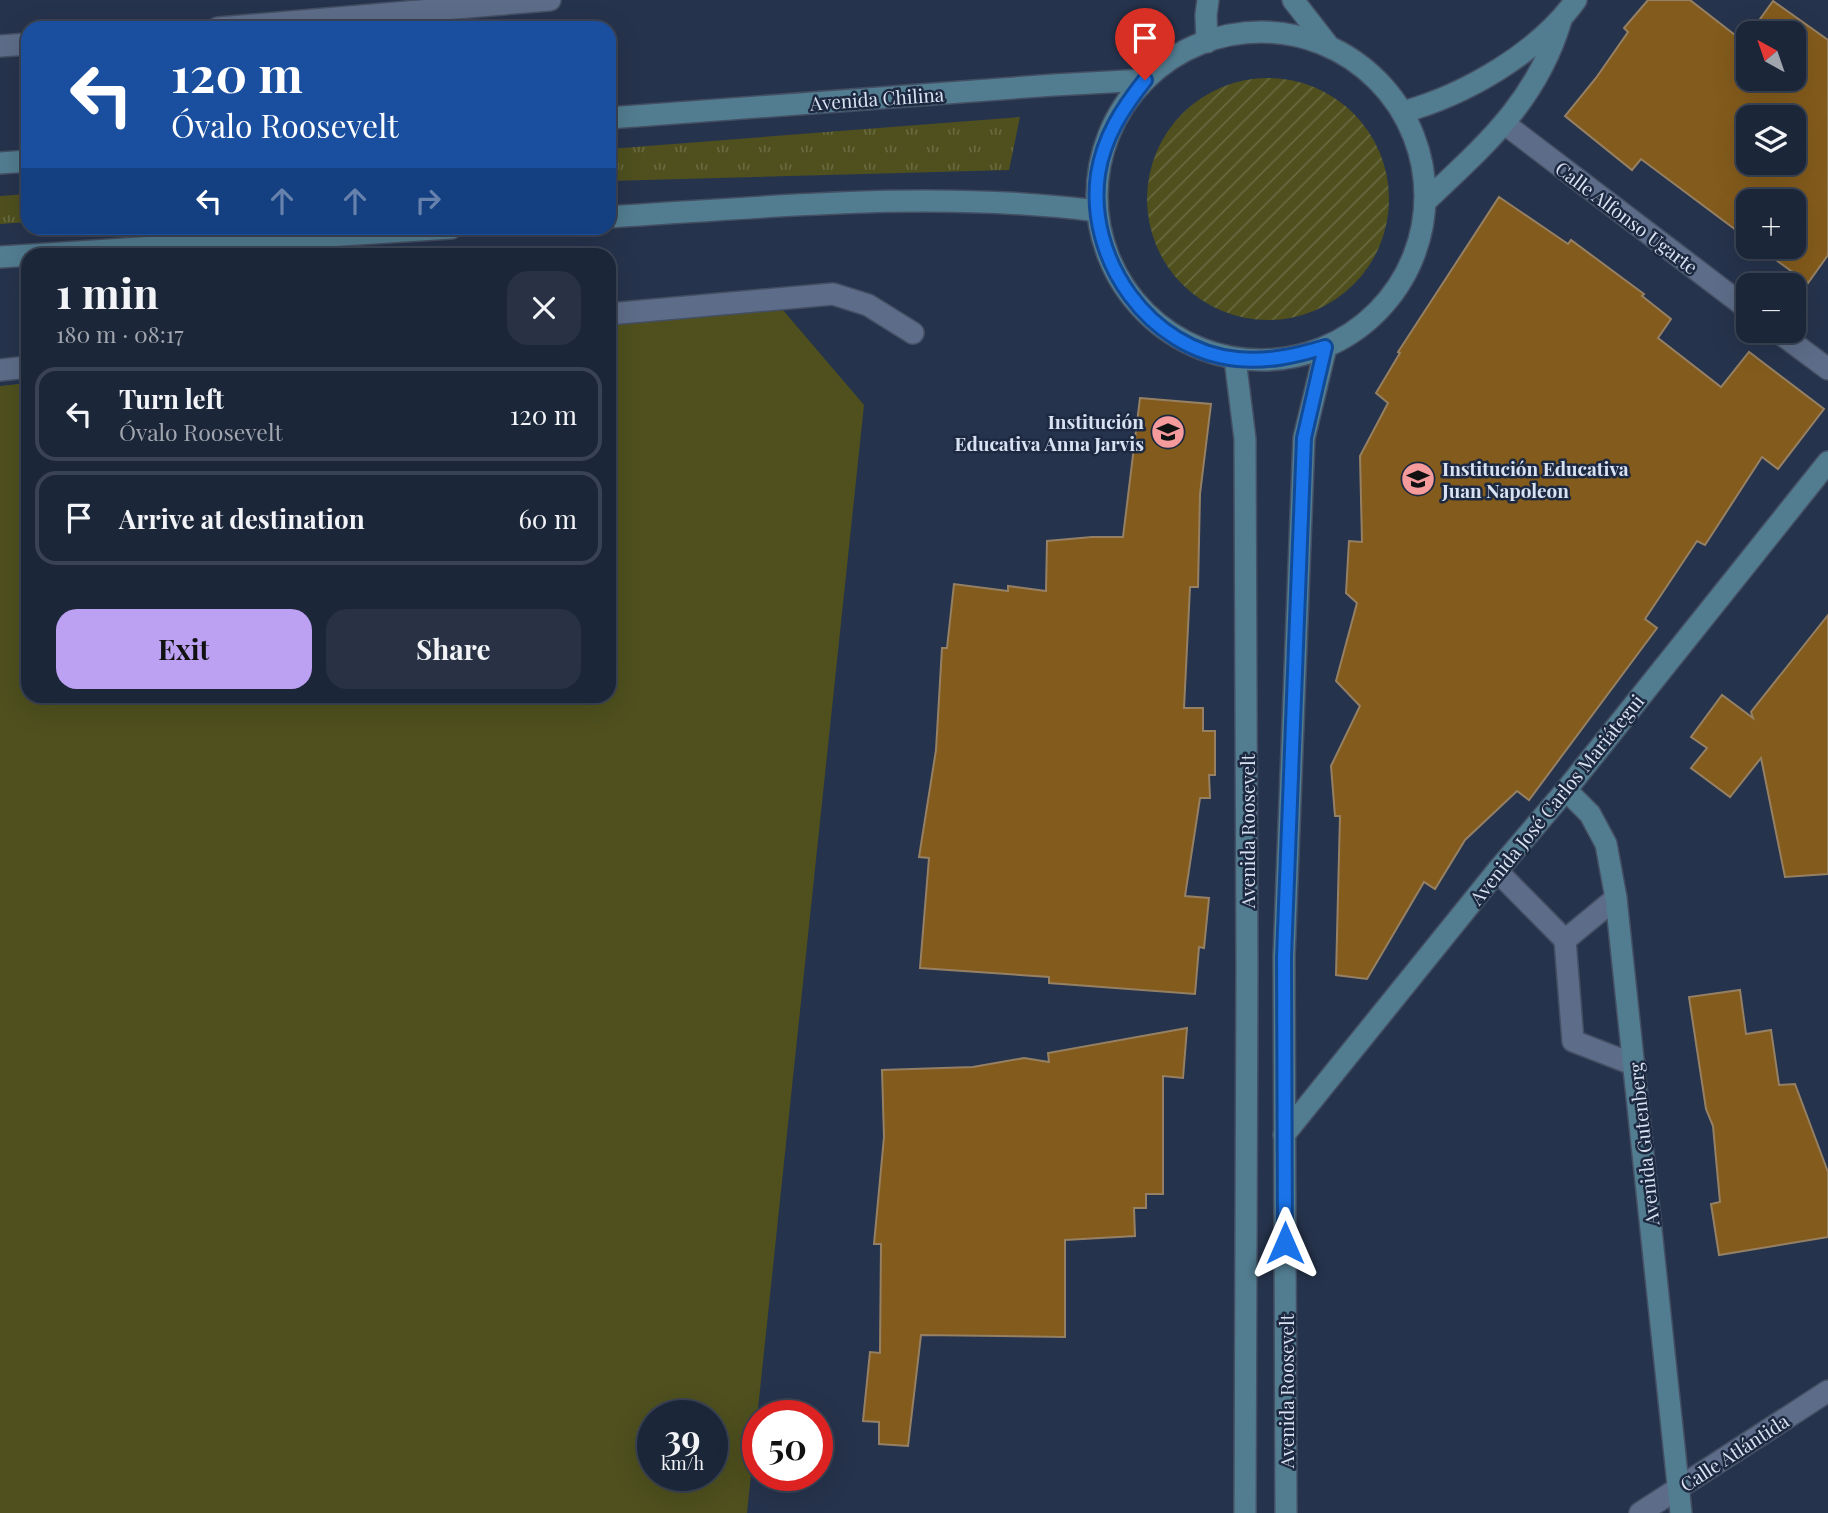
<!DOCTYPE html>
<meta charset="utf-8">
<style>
body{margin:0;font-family:"Playfair Display",serif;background:#293244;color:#f1f3f6;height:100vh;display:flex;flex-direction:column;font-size:26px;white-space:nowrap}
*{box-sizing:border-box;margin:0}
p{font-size:23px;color:#a0a5ae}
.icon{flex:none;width:38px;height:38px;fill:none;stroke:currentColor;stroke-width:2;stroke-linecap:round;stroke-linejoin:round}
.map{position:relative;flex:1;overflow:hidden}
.drawer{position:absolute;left:21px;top:248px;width:595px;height:455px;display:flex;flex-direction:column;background:#1c2639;border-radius:21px;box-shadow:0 7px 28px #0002,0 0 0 2px #3a4353}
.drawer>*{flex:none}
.guide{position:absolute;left:21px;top:21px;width:595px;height:214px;border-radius:21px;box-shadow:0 7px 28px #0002,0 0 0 2px #3a4353;background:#1a4fa0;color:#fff;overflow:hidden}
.needle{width:46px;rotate:320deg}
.fabs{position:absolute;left:1736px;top:21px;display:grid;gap:14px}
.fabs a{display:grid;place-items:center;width:70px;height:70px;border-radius:14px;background:#1c2639;box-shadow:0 7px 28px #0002,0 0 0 2px #3a4353;font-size:35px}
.speed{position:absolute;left:637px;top:1400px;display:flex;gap:14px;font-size:35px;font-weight:700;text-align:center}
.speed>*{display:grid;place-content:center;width:91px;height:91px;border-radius:50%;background:#1c2639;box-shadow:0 7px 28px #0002,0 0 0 2px #3a4353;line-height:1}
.speed small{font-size:18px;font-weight:400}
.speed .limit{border:10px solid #d22;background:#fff;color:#111}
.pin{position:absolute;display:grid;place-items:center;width:60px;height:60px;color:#fff;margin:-72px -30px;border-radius:50% 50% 50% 0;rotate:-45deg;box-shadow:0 0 7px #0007}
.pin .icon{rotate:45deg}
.me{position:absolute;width:77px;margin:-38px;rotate:0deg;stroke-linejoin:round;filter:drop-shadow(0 0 5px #0008)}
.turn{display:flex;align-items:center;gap:24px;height:147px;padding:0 35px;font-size:32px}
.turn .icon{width:91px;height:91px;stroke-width:2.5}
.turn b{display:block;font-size:49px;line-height:60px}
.lanes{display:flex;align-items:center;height:66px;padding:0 35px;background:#0003;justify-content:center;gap:35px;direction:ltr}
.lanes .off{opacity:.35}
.round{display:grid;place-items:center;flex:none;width:74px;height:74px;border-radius:21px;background:#293244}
.overview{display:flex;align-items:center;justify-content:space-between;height:119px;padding:0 35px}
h1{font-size:42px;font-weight:700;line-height:52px}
.primary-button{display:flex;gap:14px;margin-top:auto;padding:14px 35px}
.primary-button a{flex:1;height:80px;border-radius:21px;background:#bca0f2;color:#111;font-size:28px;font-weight:700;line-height:80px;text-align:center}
.primary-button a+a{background:#293244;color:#f1f3f6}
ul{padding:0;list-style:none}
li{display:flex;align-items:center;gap:21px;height:94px;margin:0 14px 10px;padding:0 21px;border:4px solid #3a4353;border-radius:21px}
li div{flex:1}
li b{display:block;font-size:26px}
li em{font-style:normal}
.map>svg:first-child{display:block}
.grass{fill:url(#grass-tufts)}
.park{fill:#4f501e;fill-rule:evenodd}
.garden{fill:url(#garden-furrows)}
.building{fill:#835b1c;stroke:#958064;stroke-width:2;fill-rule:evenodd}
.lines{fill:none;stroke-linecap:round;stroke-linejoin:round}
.lane-casing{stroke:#444f63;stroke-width:24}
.street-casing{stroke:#444f63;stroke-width:24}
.secondary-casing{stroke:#444f63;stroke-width:24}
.lane{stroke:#5d6c88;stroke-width:21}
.street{stroke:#5d6c88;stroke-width:21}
.secondary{stroke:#527c90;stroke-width:21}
.route-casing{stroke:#114b97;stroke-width:18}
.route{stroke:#1a73e8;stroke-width:12}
.labels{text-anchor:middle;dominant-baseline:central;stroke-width:5;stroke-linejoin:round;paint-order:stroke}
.street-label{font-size:19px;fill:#d9e2f2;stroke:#1d2941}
.poi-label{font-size:19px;font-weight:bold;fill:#d9e2f2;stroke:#1d2941;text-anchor:end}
</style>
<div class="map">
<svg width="1828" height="1513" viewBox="0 0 1828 1513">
<defs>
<pattern id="grass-tufts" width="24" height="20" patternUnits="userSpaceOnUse" patternTransform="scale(1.75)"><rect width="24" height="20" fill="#4f501e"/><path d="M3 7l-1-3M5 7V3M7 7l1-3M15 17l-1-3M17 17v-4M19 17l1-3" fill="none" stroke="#68693f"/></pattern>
<pattern id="garden-furrows" width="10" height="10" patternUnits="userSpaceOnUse" patternTransform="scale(1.75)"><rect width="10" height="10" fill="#4f501e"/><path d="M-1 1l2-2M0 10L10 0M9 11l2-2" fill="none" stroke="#68693f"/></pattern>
</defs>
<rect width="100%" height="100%" fill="#26334c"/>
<g class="grass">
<polygon points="1020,117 1009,170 609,181 609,149"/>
<polygon points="28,194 28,222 0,224 0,196"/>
</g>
<path class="park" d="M765 289 864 405 747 1513H0V386L28 383V696H609V309ZM653 1416H712V1475H653Z"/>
<circle class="garden" cx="1268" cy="199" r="121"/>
<g class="building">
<path d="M1648 0H1690L1744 42 1748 36V79H1794V33H1750L1773 1 1828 40V255L1808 283 1758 247H1794V201H1748V239L1641 159 1632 170 1565 116 1596 78 1628 32 1624 28ZM1748 117H1794V163H1748Z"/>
<polygon points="1499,197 1568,244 1571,240 1644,294 1642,296 1671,319 1658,338 1721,387 1749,352 1824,409 1778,469 1762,457 1705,545 1697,541 1645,619 1657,628 1529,800 1517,791 1465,840 1435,889 1424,882 1367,979 1336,975 1340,816 1335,816 1331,766 1360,706 1336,681 1357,603 1346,593 1349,541 1362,542 1360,456 1388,403 1376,393 1400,353 1398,352"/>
<polygon points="1140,398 1211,404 1200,494 1198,587 1190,587 1184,708 1203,708 1203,731 1215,731 1215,775 1209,775 1210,798 1200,798 1185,896 1209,898 1204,948 1199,947 1195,994 1049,983 1049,977 920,968 929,858 919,857 936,750 942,648 947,648 954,584 1008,591 1008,586 1046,591 1047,541 1092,537 1123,537"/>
<polygon points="1828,615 1828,874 1785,877 1761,758 1730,797 1691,768 1707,748 1691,737 1722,695 1753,718 1751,712"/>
<polygon points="1740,990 1746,1034 1771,1030 1779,1085 1795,1084 1828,1172 1828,1237 1719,1255 1711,1204 1720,1202 1713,1126 1706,1109 1689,997"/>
<polygon points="1187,1028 1183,1078 1163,1076 1163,1194 1146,1194 1146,1208 1134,1208 1135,1236 1065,1240 1065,1337 921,1335 908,1446 879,1444 879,1422 863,1421 870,1352 880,1353 881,1244 874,1244 884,1137 882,1070 973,1067 1024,1058 1049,1062 1048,1053"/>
</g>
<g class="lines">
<g class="lane-casing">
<g id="lane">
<polyline points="609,314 833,294 868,305 913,333"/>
<polyline points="0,370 28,367"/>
<polyline points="1497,871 1565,940"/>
<polyline points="1616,898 1565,940 1573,1041 1635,1065"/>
</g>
</g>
<g class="street-casing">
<g id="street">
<polyline points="218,28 550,0"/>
<polyline points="0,46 28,44"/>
<polyline points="1505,124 1748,309"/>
<polyline points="1777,331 1828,369"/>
<polyline points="1640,1513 1828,1391"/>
</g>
</g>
<g class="secondary-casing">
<g id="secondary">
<polyline points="1293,0 1328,45"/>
<circle cx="1261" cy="196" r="164"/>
<polyline points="1207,42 1206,15 1208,0"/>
<path d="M1403 112C1465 95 1538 53 1576 0"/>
<polyline points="609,118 1054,85 1145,80"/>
<polyline points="0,163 28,161"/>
<path d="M1426 201C1485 145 1537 101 1561 20"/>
<path d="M609 217C771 207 935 190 1097 211"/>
<polyline points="0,257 451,228"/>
<polyline points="1235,359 1245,439 1247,967 1245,1513"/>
<polyline points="1566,790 1590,814 1606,844 1616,898 1681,1513"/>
<polyline points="1284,1135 1497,871 1566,790 1828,462"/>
<polyline points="1286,1513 1284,957 1304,438 1326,347"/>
</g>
</g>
<use href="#lane" class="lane"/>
<use href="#street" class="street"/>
<use href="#secondary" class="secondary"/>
</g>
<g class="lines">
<g class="route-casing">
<path id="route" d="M1145 80C1122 109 1104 137 1098 174 1086 259 1149 350 1237 359 1268 362 1295 356 1325 347L1304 438 1284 957 1285 1243"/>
</g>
<use href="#route" class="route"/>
</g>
<defs>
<g id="school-disc" transform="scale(1.75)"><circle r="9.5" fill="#f59b9c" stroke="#1d2941"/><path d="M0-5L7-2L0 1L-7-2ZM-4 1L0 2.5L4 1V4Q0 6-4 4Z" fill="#111"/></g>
</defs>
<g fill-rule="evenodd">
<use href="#school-disc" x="1168" y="432"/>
<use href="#school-disc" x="1418" y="479"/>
</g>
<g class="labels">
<g class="street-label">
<text transform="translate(877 98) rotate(-4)">Avenida Chilina</text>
<text transform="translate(1627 217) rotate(37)">Calle Alfonso Ugarte</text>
<text transform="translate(1556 799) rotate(-51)">Avenida José Carlos Mariátegui</text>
<text transform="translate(1247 831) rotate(-90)">Avenida Roosevelt</text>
<text transform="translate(1643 1144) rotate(-96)">Avenida Gutenberg</text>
<text transform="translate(1286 1391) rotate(-90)">Avenida Roosevelt</text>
<text transform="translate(1734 1452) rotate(-33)">Calle Atlántida</text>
</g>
<g class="poi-label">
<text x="1144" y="421">Institución<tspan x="1144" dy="22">Educativa Anna Jarvis</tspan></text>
<text x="1442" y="468" text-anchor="start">Institución Educativa<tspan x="1442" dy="22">Juan Napoleon</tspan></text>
</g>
</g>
</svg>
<div class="fabs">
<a><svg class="needle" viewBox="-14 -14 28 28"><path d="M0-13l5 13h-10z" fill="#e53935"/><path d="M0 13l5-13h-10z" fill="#a0a5ae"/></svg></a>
<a><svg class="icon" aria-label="layers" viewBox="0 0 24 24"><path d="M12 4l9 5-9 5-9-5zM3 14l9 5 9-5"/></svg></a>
<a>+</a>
<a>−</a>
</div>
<div class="speed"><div>39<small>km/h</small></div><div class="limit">50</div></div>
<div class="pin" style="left:1145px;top:80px;background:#d93025"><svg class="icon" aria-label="arrive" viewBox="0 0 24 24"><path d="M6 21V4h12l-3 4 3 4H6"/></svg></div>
<svg class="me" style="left:1285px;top:1243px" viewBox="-20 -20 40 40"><path d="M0-17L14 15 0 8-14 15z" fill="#1a73e8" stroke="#fff" stroke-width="4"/></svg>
<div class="guide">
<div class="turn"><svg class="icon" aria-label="left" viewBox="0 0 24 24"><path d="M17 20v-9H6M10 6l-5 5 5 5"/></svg><div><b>120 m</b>Óvalo Roosevelt</div></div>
<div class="lanes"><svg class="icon" aria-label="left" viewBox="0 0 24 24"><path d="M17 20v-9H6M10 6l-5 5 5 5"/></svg><svg class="icon off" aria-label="ahead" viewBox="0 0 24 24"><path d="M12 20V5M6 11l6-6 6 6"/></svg><svg class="icon off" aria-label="ahead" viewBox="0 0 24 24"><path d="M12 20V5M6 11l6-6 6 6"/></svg><svg class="icon off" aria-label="right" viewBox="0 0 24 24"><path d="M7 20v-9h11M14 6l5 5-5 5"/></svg></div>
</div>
<section class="drawer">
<div class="overview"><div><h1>1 min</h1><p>180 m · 08:17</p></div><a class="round"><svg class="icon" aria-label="close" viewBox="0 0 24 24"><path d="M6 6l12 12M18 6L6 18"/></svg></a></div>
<ul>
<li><svg class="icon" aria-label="left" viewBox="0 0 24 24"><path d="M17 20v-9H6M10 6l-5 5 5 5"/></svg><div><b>Turn left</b><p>Óvalo Roosevelt</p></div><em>120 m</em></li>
<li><svg class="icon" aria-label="arrive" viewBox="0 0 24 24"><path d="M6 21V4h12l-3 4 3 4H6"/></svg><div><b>Arrive at destination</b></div><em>60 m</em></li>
</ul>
<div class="primary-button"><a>Exit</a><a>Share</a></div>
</section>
</div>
